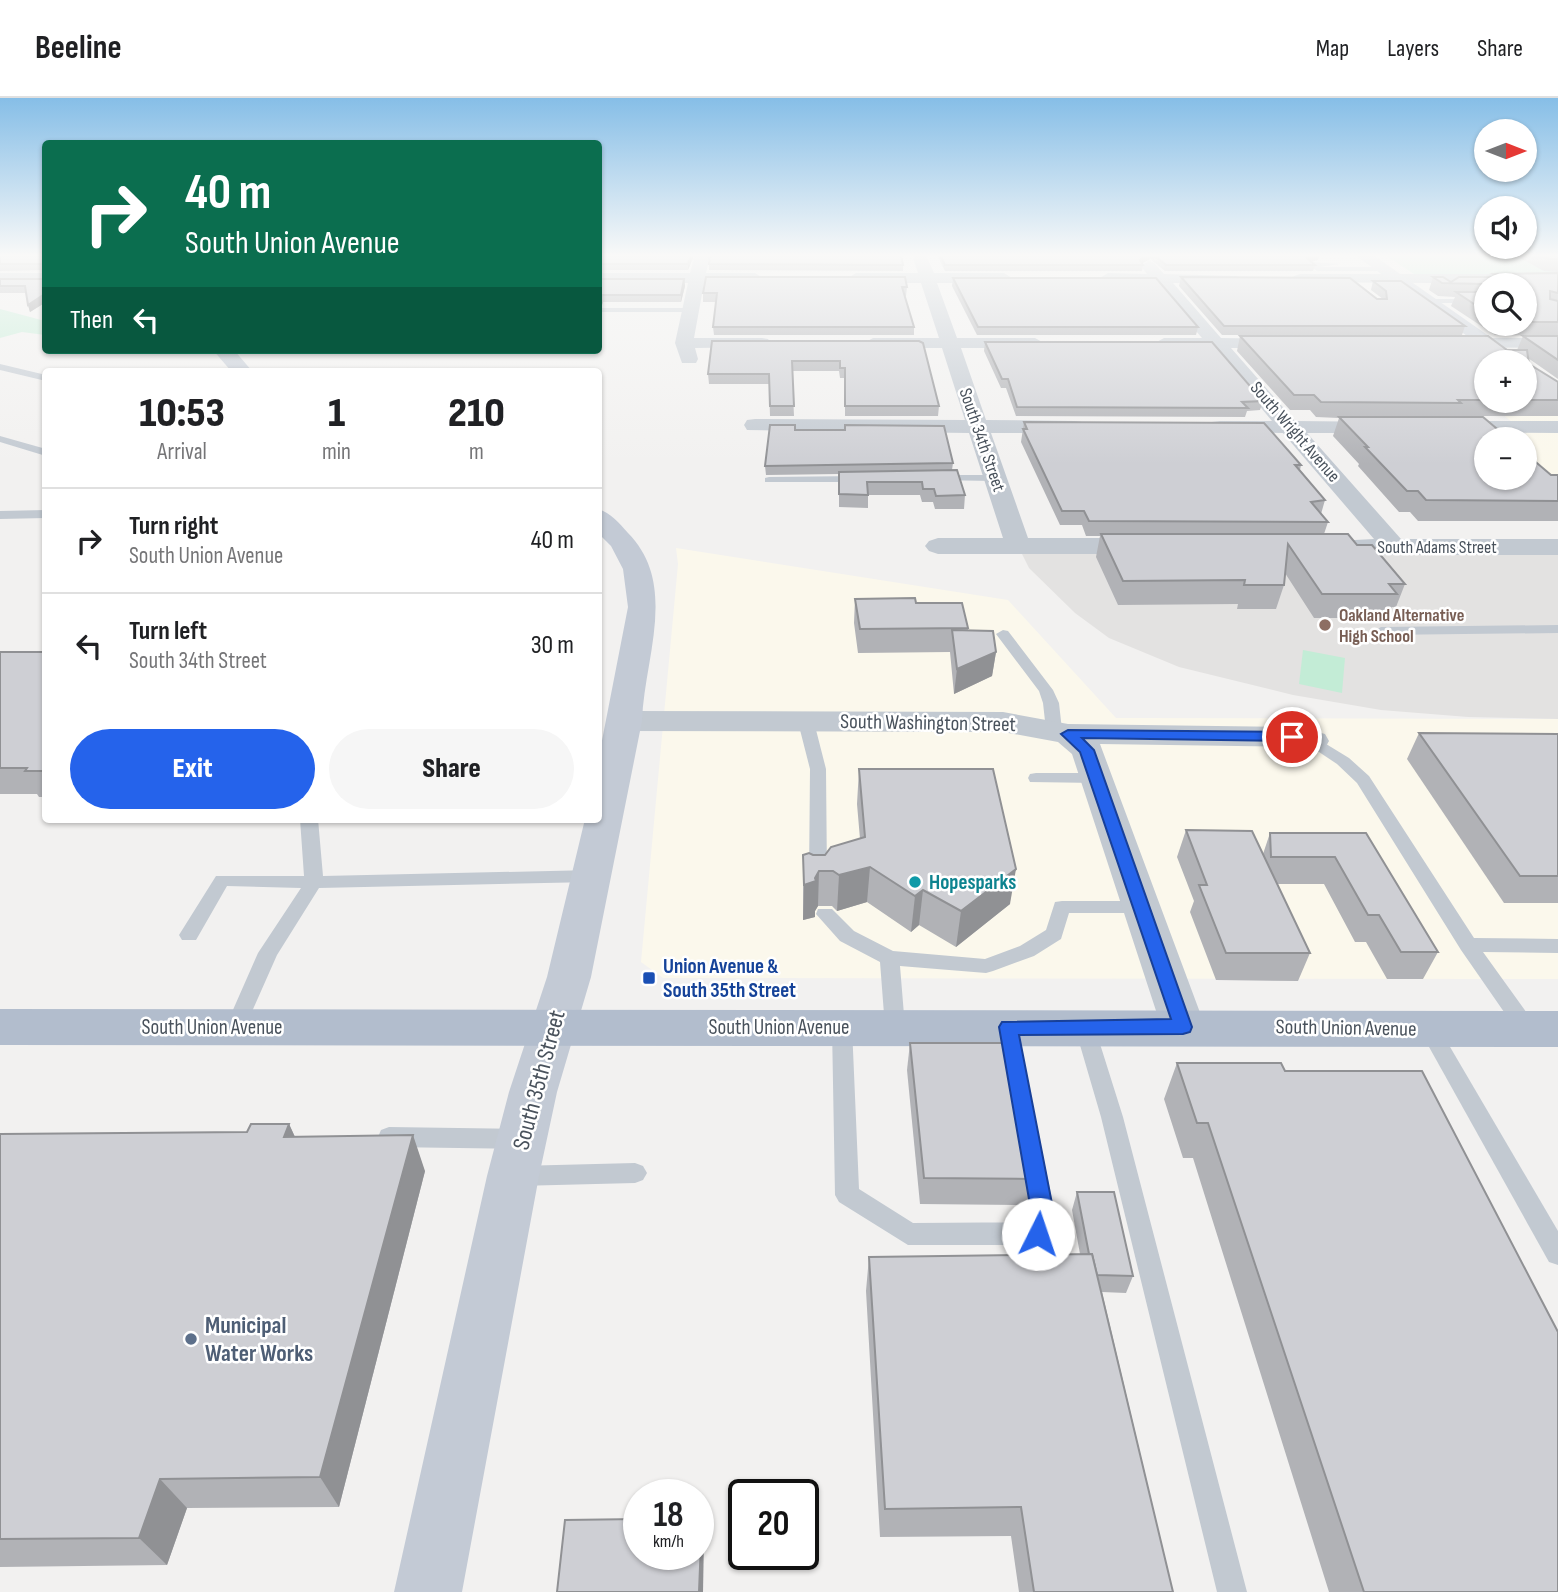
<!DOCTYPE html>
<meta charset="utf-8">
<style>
body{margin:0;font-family:"Sofia Sans Condensed",sans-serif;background:#f6f6f6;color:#202124;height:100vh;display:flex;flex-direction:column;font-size:26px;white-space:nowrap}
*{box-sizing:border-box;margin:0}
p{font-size:23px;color:#757577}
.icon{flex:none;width:38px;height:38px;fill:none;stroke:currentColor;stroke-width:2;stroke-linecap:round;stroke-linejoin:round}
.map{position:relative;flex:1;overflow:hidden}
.panel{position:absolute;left:42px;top:270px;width:560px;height:455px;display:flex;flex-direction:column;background:#fff;border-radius:7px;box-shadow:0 2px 5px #0004}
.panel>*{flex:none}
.hud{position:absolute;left:42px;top:42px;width:560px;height:214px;border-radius:7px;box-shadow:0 2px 5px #0004;background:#0b6e4f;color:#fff;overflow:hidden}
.needle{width:46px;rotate:90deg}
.tools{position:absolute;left:1474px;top:21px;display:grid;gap:14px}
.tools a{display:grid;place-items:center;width:63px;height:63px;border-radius:50%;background:#fff;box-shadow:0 2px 5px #0004;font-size:35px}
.speed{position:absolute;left:623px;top:1381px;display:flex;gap:14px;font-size:35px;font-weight:700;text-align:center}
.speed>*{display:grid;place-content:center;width:91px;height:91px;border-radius:50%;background:#fff;box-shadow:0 2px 5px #0004;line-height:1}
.speed small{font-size:18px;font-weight:400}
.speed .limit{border:4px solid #111;border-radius:10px;background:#fff;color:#111}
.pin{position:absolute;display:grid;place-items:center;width:60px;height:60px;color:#fff;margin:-30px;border:4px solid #fff;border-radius:50%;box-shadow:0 2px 7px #0007}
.me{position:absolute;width:77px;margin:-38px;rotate:4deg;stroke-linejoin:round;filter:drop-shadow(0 0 5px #0008)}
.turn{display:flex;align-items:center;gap:24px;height:147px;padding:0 28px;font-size:32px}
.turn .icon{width:91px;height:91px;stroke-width:2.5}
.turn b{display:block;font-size:49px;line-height:60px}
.then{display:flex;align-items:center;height:66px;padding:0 28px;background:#0003;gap:14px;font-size:26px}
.eta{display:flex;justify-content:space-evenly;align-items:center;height:119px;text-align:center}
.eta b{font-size:42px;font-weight:800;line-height:49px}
.button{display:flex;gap:14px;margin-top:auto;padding:14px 28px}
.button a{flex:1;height:80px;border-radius:42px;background:#2563eb;color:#fff;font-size:28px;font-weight:800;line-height:80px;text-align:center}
.button a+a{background:#f6f6f6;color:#202124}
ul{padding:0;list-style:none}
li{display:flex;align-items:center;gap:21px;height:105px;padding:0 28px;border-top:2px solid #e0e0e0}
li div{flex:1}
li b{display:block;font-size:26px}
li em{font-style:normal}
header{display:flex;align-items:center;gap:42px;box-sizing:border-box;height:98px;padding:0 35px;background:#fff;border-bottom:2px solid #e0e0e0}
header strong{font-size:33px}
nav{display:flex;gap:38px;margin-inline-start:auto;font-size:24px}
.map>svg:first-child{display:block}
.commercial{fill:#fbf8ec}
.education{fill:#e3e2e1}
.green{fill:#c3ecd6}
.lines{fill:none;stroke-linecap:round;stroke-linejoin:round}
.lane{fill:#c2c9d1;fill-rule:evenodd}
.street{fill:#c2c9d1;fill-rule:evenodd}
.secondary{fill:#c3cad5;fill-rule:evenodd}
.primary{fill:#b2bdcd;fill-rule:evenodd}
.wall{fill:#b1b2b6;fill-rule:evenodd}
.shaded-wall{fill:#909194}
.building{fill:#cecfd4;stroke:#909194;stroke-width:2}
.route{fill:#2563eb;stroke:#184099;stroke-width:2}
.education-dot{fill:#8d6e63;stroke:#fff;stroke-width:2.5}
.culture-dot{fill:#0f9aa8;stroke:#fff;stroke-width:2.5}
.transit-dot{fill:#1a4fb4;stroke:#fff;stroke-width:2.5}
.service-dot{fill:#5c6f8a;stroke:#fff;stroke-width:2.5}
.labels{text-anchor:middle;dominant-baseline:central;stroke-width:5;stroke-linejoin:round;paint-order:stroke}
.far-street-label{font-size:18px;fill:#49525c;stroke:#fff}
.far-education-label{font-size:18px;font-weight:bold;fill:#785e54;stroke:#fff;text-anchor:start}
.street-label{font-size:21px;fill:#49525c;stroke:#fff}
.culture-label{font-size:21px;font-weight:bold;fill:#0d838f;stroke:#fff;text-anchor:start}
.transit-label{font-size:21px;font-weight:bold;fill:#164399;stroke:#fff;text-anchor:start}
.near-street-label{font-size:24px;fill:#49525c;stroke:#fff}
.near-service-label{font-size:24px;font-weight:bold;fill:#4e5e75;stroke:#fff;text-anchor:start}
</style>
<header>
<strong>Beeline</strong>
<nav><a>Map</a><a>Layers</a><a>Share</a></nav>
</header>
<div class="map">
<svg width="1558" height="1494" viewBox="0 0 1558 1494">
<rect width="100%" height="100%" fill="#f2f1f0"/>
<g class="commercial">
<polygon points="1486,303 1524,303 1558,314 1558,409 1524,380 1524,341 1486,341 1472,336 1527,336"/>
<polygon points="676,450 1008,502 1116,620 1558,621 1558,881 663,880 641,864 678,466"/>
</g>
<polygon class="education" points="1018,448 1558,449 1558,621 1468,619 1381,612 1293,597 1179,569 1109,540 1075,515 1029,470"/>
<g class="green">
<polygon points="1385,157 1558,157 1558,176 1414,176"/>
<polygon points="0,211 45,223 45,237 22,234 0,240"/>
<polygon points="1303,552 1345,560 1342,595 1299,586"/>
</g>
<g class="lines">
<g class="lane">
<polygon points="1311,164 1340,166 1319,169 1384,169 1388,171 1384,173 1317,173 1307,166"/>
<polygon points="1426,201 1486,201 1486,205 1429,205"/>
<polygon points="598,210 691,210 695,212 691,214 598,214"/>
<polygon points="0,266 46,277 46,283 0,272"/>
<polygon points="0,338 46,351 46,358 0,344"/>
<polygon points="937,377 994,377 1000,380 994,383 933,382 933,378"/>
<polygon points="769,379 860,378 866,381 860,384 765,384 765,380"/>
<polygon points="46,412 46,420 0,421 0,413"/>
<polygon points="1558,527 1558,535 1381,537 1374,533 1381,529"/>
<polygon points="1003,532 1008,533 1053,592 1059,605 1062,632 1059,635 1054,637 1046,632 1043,605 1039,593 996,536"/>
<polygon points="806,619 814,624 826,671 827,780 824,784 812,784 809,780 810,671 798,624"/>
<polygon points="1313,638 1349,660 1369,678 1474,840 1558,841 1558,855 1483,854 1534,925 1537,931 1534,937 1527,939 1520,937 1461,852 1357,685 1337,666 1307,646 1305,643"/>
<polygon points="1036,675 1097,675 1105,680 1097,685 1030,684 1028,680 1030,676"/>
<polygon points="300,721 318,721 323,778 593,772 602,778 593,784 319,790 277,857 242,936 235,938 228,936 225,930 258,855 301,790 227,788 196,842 182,842 179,837 216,778 304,778"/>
<polygon points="1062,803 1143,803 1150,804 1152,809 1150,814 1143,815 1069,815 1061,841 1034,858 993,873 986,875 900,868 905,929 902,935 895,937 888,935 885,929 880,864 840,843 816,816 818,811 832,811 854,833 893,853 985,861 1020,848 1046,832 1055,804"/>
<polygon points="842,921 849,923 852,929 859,1091 913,1125 1033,1124 999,930 1002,924 1009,922 1016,924 1057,1126 1047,1144 1038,1147 908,1147 839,1104 835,1097 832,929 835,923"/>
<polygon points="1085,922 1092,924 1095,930 1123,1019 1247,1494 1217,1494 1101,1019 1075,930 1078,924"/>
<polygon points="1429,923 1436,925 1558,1133 1558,1167 1549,1164 1419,931 1422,925"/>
<polygon points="389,1029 519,1031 527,1034 530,1041 527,1048 519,1051 389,1049 381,1046 378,1039 381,1032"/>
<polygon points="635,1065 643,1068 647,1075 643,1082 635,1085 517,1088 509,1085 505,1078 509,1071 517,1068"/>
</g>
<g class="street">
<polygon points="695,157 710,157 706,175 755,175 763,180 755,185 704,185 694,240 762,240 768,241 771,245 768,249 695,250 698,261 696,265 682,265 675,245 688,185 598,185 598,175 690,175"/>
<polygon points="916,157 926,157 934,175 1004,175 1012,180 1004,185 937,185 957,240 1035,240 1044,245 1035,250 961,250 986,322 1074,323 1082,324 1085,329 1082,334 1074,335 991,335 1028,440 1147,440 1156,443 1160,448 1156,453 1147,456 938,456 929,453 925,448 929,443 938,440 1003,440 969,335 747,332 744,327 747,322 755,321 965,322 942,250 873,250 864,245 873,240 939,240 921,185 856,185 848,180 856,175 918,175 913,160"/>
<polygon points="1149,163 1154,165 1164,176 1237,178 1239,181 1237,184 1231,186 1173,185 1221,240 1293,241 1296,245 1287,250 1231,250 1295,323 1393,324 1396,329 1393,334 1385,335 1307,335 1401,441 1558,441 1558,457 1325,457 1316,454 1312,449 1316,444 1374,441 1283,335 1212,334 1209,329 1212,324 1220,323 1272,323 1211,250 1158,249 1155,245 1164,240 1202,240 1155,185 1108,185 1100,180 1108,175 1147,176 1141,168"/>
<rect x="0" y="175" width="46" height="10"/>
<polygon points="1300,176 1558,176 1558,186 1294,184 1292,181 1294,178"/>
<polygon points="1451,240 1558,240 1558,250 1445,249 1442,245"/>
<polygon points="1447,323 1558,323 1558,335 1439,334 1436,329 1439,324"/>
<polygon points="625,613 1003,614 1068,626 1298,629 1325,636 1329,643 1325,650 1313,653 1297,649 1100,646 1205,928 1198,940 1183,945 1168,940 1161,928 1072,656 1058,644 1003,634 625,633 614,630 609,623 614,616"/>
</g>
<g class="secondary">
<polygon points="1355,157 1373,157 1526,264 1524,266 1524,264 1503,264"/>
<polygon points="213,252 234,252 252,273 231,273"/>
<path d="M598 411C611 415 619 425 628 435 679 487 644 560 642 623L591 879 557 994 539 1078 462 1494H394L487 1078 509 994 547 879 585 721H598V663L628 509 623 471 611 448 598 435Z"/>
</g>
<polygon class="primary" points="0,911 1558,913 1558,949 0,947"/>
</g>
<g class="wall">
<polygon points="0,157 46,157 45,172 0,173"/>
<polygon points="598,157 694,157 688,172 598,172"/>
<polygon points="937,157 1319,157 1318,162 1311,163 1315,167 1313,173 1165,173 1150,161 1142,165 1143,167 1142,173 945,173"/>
<polygon points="1514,157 1558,157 1558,174 1544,173"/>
<polygon points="709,166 903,167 903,173 709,172"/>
<path d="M1558 175V238L1495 237 1451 208 1455 199 1438 198 1429 192 1433 179 1451 184 1492 179 1493 176ZM1486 187H1524V226H1486Z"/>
<polygon points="46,179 46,204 30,214 28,207 26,195 0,195 0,181 43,181"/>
<polygon points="1181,179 1383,201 1371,192 1373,183 1465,228 1462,237 1222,237 1179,188"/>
<polygon points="953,180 1198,229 1196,237 977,237 952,188"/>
<polygon points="598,181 684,181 685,188 681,204 603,204 602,207 598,208"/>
<polygon points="907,189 906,198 904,198 914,229 914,237 714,237 713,229 716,204 703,204 703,195"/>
<polygon points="1240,238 1517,252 1523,238 1558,238 1558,281 1528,260 1529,266 1558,284 1558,318 1456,318 1455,319 1551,377 1558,377 1558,423 1418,423 1410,414 1399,414 1358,368 1359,366 1333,338 1339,320 1316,319 1310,312 1290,312 1237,253"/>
<polygon points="919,243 939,308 938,318 845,318 845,280 840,280 839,273 792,273 794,318 770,318 769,286 709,286 708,276"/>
<polygon points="985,244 1263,303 1260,312 1247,313 1245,319 1016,318 1006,290 1001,290 984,253"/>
<polygon points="1024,324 1301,367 1300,372 1325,402 1321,416 1328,424 1324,436 1357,447 1405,486 1396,509 1392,509 1388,520 1314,520 1285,475 1284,487 1276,511 1237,511 1238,506 1118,507 1096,459 1100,438 1086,438 1082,427 1060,427 1021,344"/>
<polygon points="795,332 953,365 952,372 965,397 964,411 935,411 933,404 922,404 920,397 868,397 868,410 839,409 839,376 766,377 765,368"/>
<polygon points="855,501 916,505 968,530 968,533 996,554 992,578 954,596 950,554 858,555 854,525"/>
<polygon points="0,554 46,554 46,699 39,699 37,696 0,696"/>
<polygon points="1419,635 1558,636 1558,805 1504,805 1407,661"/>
<polygon points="859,671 1010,806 956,849 919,827 911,834 867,804 837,813 832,808 818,808 815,813 815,819 803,822 803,757 825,757 860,741 857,706"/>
<polygon points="1186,732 1263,756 1270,735 1366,735 1438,854 1423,881 1387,881 1366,844 1355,844 1324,786 1277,786 1310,855 1298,883 1216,882 1190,814 1194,803 1177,759"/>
<polygon points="910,945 1034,1081 1027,1107 920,1106 907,972"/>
<polygon points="1177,965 1285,973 1558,1494 1329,1494 1193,1060 1183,1060 1164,1001"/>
<polygon points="289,1026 295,1039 425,1073 339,1409 187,1410 167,1467 0,1469 0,1036 247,1034"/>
<polygon points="1077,1094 1133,1178 1126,1195 1102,1194 1173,1494 1019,1494 1011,1438 880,1439 866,1193 869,1159 1080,1156 1072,1112"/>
</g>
<g class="shaded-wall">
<polygon points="691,157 694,157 688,172 688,166"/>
<polygon points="1147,157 1151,157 1150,161 1138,168 1140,162"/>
<polygon points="1315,157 1319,157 1318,162 1305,165 1306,159"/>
<polygon points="684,181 685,188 681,204 681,197"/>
<polygon points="46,195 46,204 30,214 28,207"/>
<polygon points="602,197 603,204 602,207 598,208 598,201"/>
<polygon points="996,554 992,578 954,596 957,571"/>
<polygon points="870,769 867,804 837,813 839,777"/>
<polygon points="1016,771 1010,806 956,849 961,813"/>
<polygon points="819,773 818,808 815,813 815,819 803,822 804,787 815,780"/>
<polygon points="923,792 919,827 911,834 915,798"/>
<polygon points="289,1026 305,1061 284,1039"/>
<polygon points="413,1037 425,1073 339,1409 320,1379"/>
<polygon points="160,1381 187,1410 167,1467 139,1440"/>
<polygon points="702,1420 704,1441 703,1494 699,1494"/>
</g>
<g class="building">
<polygon points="0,157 46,157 46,176 43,166 0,166"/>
<polygon points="598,157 691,157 688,166 598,166"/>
<polygon points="710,157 901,157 903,167 709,166"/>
<polygon points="940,157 1147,157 1140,162 1143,167 945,167"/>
<polygon points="1154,157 1315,157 1306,159 1315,167 1166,167"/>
<polygon points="1541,157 1558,157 1558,161 1549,161"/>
<polygon points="1558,175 1558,195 1550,193 1550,201 1558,203 1558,224 1524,224 1524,187 1442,185 1433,179 1443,179 1451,184 1459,179 1498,179 1493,176"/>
<polygon points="46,179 46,195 28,207 25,188 0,188 0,181 43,181"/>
<polygon points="706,179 905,179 907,189 902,189 914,229 713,229 717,195 703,195"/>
<polygon points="1181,179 1350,180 1377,201 1387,201 1386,193 1373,183 1401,183 1465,228 1224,228"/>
<polygon points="953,180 1156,180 1198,229 978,229"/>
<polygon points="598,181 684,181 681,197 602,197 601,200 598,201"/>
<polygon points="1456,194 1486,194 1486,214"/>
<polygon points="1240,238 1488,238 1507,252 1527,252 1529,266 1558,284 1558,302 1524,302 1524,264 1486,264 1486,302 1458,302 1461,305 1321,304 1314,297 1294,297"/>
<polygon points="1523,238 1558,238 1558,262"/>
<polygon points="712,243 919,243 923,245 939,308 845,308 845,270 840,270 840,263 792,263 794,308 770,308 769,276 708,276"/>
<polygon points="985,244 1212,244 1263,303 1242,304 1248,310 1017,309 1008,281 1002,281"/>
<polygon points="1339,319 1483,319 1509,341 1486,341 1486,380 1524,380 1524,354 1551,377 1558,377 1558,403 1426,402 1418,393 1407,393 1365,349 1368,349"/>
<polygon points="1024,324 1264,325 1301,367 1295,367 1325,402 1311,404 1328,424 1089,423 1084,413 1062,413 1023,331 1027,331"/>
<polygon points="770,327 795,327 795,332 845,332 845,327 944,328 953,365 765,368"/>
<polygon points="957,372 965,397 936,398 934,391 923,391 922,384 867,384 868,397 839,396 839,374"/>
<polygon points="1101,436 1348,436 1357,447 1372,447 1405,486 1389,486 1397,496 1322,496 1288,446 1284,487 1244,487 1245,482 1123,483"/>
<polygon points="915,500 916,505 962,505 968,530 860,531 855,501"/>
<polygon points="952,532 993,533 996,554 957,571"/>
<polygon points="0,554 46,554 46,673 25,673 27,670 0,670"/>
<polygon points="1419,635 1558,636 1558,778 1520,778"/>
<polygon points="859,671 993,671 1016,771 961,813 923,792 915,798 870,769 839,777 833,773 819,773 815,780 816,783 804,787 803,757 809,755 813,757 825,757 831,749 865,739"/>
<polygon points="1186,732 1252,733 1310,855 1226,855 1199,787 1207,787"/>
<polygon points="1270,735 1366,735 1438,854 1401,854 1379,817 1368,817 1335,759 1271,759"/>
<polygon points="910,945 1009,945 1034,1081 924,1080"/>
<polygon points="1177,965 1281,965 1285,973 1422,973 1558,1234 1558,1494 1364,1494 1208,1025 1197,1025"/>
<polygon points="251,1026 289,1026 284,1039 413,1037 320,1379 160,1381 139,1440 0,1441 0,1036 247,1034"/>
<polygon points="1077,1094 1114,1094 1133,1178 1097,1177 1092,1156 1089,1156"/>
<polygon points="1092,1156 1173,1494 1034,1494 1021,1409 885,1411 869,1159"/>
<polygon points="698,1420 702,1420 699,1494 557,1494 565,1422 639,1421 639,1456 698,1456"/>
</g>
<linearGradient id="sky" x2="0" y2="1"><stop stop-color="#86bee7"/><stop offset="0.43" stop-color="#f9f9f8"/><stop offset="1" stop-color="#f9f9f8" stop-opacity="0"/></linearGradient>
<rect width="1558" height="366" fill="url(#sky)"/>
<polygon class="route" points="1068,632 1292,634 1299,639 1292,643 1082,640 1094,652 1192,929 1190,934 1183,936 1019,937 1056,1126 1046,1143 1038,1146 1030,1143 1027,1136 1033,1124 999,929 1002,924 1171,921 1080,654 1061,636"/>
<circle class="education-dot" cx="1325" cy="527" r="7"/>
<circle class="culture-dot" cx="915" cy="784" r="7"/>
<rect class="transit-dot" x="642" y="873" width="14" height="14" rx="3.5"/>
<circle class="service-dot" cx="191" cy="1241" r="7"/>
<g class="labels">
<g class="far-street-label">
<text transform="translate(1295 334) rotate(49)">South Wright Avenue</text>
<text transform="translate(982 342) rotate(71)">South 34th Street</text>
<text x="1437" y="449">South Adams Street</text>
</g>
<g class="far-education-label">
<text x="1339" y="517">Oakland Alternative<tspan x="1339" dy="21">High School</tspan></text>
</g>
<g class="street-label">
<text transform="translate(928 625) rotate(1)">South Washington Street</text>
<text x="212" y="929">South Union Avenue</text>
<text x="779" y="929">South Union Avenue</text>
<text transform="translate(1346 930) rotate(1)">South Union Avenue</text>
</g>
<g class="culture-label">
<text x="929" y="784">Hopesparks</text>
</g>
<g class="transit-label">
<text x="663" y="868">Union Avenue &amp;<tspan x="663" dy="24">South 35th Street</tspan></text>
</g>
<g class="near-street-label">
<text transform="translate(539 982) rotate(-75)">South 35th Street</text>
</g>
<g class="near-service-label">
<text x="205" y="1227">Municipal<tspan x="205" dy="28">Water Works</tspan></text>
</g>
</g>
</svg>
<div class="tools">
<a><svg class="needle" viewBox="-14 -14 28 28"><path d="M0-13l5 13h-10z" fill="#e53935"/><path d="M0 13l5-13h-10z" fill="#757577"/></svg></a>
<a><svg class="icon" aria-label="sound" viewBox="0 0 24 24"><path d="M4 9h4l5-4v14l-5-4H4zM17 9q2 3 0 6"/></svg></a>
<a><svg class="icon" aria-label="search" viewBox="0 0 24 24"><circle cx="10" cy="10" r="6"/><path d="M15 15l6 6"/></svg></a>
<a>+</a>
<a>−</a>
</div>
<div class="speed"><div>18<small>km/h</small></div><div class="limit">20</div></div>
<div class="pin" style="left:1292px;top:639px;background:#d93025"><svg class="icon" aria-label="arrive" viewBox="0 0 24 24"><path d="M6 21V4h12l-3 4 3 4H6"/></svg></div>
<svg class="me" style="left:1038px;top:1136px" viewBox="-20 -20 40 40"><circle r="19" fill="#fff"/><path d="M0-13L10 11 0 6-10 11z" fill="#2563eb"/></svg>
<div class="hud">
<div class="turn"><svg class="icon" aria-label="right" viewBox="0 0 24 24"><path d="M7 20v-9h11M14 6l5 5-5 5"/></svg><div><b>40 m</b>South Union Avenue</div></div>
<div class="then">Then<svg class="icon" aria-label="left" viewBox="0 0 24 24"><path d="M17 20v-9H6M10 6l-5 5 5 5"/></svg></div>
</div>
<section class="panel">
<div class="eta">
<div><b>10:53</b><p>Arrival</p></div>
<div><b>1</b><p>min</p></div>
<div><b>210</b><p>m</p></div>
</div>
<ul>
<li><svg class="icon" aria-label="right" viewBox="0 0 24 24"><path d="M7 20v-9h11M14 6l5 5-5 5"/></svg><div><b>Turn right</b><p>South Union Avenue</p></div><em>40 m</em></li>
<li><svg class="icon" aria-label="left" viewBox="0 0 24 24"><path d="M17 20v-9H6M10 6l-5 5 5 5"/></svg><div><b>Turn left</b><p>South 34th Street</p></div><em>30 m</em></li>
</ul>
<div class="button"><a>Exit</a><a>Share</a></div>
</section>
</div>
